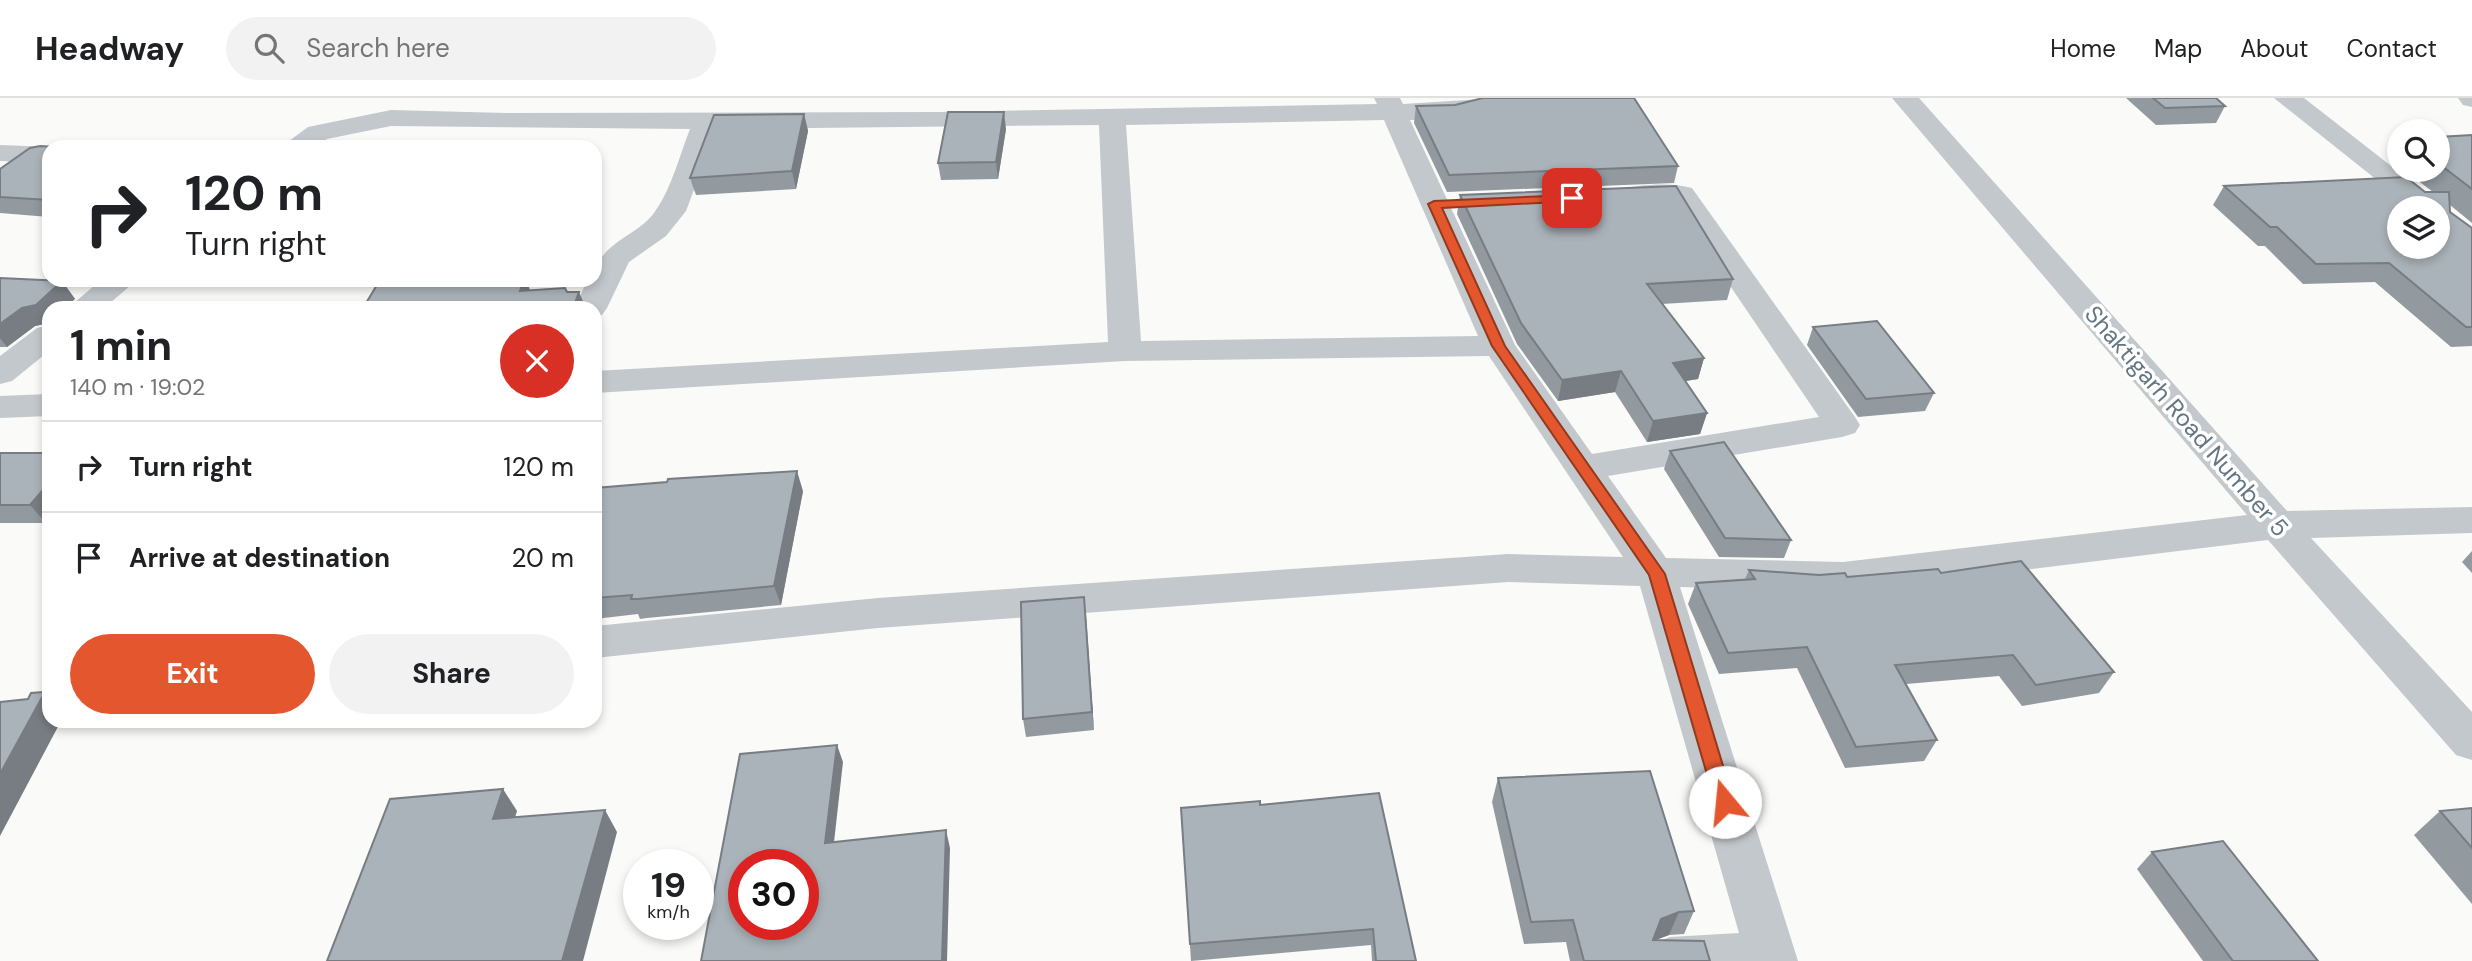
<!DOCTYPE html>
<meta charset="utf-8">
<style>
body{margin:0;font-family:"DM Sans",sans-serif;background:#f2f2f2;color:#202124;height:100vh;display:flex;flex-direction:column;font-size:26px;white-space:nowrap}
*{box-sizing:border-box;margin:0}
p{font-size:23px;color:#757577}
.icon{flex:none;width:38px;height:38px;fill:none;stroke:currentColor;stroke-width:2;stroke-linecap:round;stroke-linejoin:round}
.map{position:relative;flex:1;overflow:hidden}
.drawer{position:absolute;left:42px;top:203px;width:560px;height:427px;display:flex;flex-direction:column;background:#fff;border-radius:21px;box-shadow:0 4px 10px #0003}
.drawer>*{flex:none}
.banner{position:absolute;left:42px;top:42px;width:560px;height:147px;border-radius:21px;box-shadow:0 4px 10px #0003;background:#fff;color:#202124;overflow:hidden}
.controls{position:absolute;left:2387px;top:21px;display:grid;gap:14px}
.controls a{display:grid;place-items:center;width:63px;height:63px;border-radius:50%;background:#fff;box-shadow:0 4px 10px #0003;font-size:35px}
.speed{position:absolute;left:623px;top:751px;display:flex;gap:14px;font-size:35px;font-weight:700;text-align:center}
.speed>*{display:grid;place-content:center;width:91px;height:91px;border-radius:50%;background:#fff;box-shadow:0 4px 10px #0003;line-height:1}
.speed small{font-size:18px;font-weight:400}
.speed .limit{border:10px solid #d22;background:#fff;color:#111}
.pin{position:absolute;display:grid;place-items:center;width:60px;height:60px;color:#fff;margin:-30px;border-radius:14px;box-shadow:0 4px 10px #0006}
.me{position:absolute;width:77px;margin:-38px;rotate:343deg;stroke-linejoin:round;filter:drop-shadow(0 0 5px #0008)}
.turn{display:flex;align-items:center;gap:24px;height:147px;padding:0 28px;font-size:32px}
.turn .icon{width:91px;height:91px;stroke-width:2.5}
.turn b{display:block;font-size:49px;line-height:60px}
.round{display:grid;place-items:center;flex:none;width:74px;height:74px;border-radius:37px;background:#f2f2f2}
.head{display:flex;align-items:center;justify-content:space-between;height:119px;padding:0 28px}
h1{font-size:42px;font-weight:700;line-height:52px}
.button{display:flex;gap:14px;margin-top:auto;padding:14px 28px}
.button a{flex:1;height:80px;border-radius:42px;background:#e4572e;color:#fff;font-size:28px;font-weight:700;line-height:80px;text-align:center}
.button a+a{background:#f2f2f2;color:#202124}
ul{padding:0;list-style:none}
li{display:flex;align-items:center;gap:21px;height:91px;padding:0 28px;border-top:2px solid #e0e0e0}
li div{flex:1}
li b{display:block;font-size:26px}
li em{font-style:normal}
header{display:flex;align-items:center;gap:42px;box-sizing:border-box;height:98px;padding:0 35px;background:#fff;border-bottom:2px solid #e0e0e0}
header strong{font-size:33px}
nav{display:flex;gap:38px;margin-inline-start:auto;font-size:24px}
.search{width:490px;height:63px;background:#f2f2f2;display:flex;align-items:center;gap:18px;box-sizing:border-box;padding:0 24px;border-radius:38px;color:#757577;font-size:26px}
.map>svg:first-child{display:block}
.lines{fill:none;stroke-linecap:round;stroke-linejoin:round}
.minor{fill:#c3c8cc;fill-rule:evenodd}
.wall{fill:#929a9f}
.shaded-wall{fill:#777d82}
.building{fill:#aab3b9;stroke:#777d82;stroke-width:2;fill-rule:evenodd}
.route{fill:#e4572e;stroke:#94391e;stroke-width:2}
.labels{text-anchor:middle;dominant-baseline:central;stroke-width:7;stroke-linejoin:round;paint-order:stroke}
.street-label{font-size:24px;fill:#657683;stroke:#fff}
</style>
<header>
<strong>Headway</strong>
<div class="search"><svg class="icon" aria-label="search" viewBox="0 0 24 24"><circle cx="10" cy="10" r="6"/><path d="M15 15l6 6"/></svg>Search here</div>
<nav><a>Home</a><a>Map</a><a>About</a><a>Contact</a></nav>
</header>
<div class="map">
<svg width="2472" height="863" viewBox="0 0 2472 863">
<rect width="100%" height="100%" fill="#fafaf8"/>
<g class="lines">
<g class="minor">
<path d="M1374 0H1400L1403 6 1499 0 1495 10 1453 21 1410 22 1515 247 1592 356 1819 319 1674 105 1618 104 1613 98 1618 92C1640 86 1670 84 1692 90L1855 319 1860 327 1855 335 1842 339 1608 378 1666 460 1843 464 2247 417 1892 0H1919L2287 413 2472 409V435L2311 440 2472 614V662L2456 657 2268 442 1843 494 1680 489 1798 863H1645L1652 846 1670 839 1739 835 1640 488 1508 484 878 530 595 560V528L878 500 1508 456 1623 459 1489 258 1125 263 595 295V273L1108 244 1099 27 717 31 686 113 666 138 629 164 607 210 602 217 595 219V210H575L587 182H595C595 144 638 140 656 112 672 89 680 56 690 31L391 28 327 41 314 49H281L308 29 391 12 506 15 939 14 1377 6ZM1384 22 1478 238 1141 243 1126 27Z"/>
<polygon points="2274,0 2304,0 2445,110 2438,117 2438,110 2412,110"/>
<polygon points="2458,0 2472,0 2472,9 2463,7"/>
<polygon points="0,47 51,49 49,65 0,63"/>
<polygon points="101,182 137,182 104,210 68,210"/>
<polygon points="49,227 49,253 12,283 0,286 0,258 37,230"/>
<polygon points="49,296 49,318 0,320 0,298"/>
</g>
</g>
<g class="wall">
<polygon points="2126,0 2216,0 2225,8 2216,25 2156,27"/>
<polygon points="1416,8 1678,68 1674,85 1447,94 1414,25"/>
<polygon points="804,16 808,33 796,91 696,97 690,80"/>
<polygon points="1006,31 998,81 941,82 938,65"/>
<polygon points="2472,37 2472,125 2450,107 2450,114 2472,130 2472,248 2451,249 2375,184 2303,186 2265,148 2258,148 2213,107 2224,88 2433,94 2404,72 2438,72 2438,39"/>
<polygon points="49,49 49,119 0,115 0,71"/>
<polygon points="2399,52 2399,68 2392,62"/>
<polygon points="1460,97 1733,181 1727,202 1662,206 1704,260 1698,281 1685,283 1707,315 1700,336 1647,344 1615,294 1558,303 1517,246 1457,116"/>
<polygon points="0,180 62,183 75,201 49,210 49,225 35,228 7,249 0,249"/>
<polygon points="1813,229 1934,295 1925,313 1858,319 1807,247"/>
<polygon points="1670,353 1791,442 1784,460 1719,459 1664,371"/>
<polygon points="0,355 46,425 0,425"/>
<polygon points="595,390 803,393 781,507 647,520 640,521 638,516 595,521"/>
<polygon points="2472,453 2472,475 2462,464"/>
<polygon points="1749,472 1847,479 1941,475 2114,574 2099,595 2022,608 1999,578 1906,586 1937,642 1924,663 1845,670 1797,570 1719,576 1688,506 1696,485 1745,481"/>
<polygon points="1084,499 1094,632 1026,639 1023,621"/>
<polygon points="1498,680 1694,813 1684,836 1669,837 1654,842 1710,863 1570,863 1566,844 1524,846 1492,704"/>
<polygon points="1260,707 1416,863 1372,863 1371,847 1191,863 1181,710"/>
<polygon points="2472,710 2472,806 2414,737 2440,713"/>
<polygon points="2152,754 2318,863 2203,863 2137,771"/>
</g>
<g class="shaded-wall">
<polygon points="1004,14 1006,31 998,81 996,64"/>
<polygon points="804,16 808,33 796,91 792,73"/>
<polygon points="453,182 472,182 460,204 451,186"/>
<polygon points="524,182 526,182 533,199 520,193"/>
<polygon points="62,183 75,201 65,210 49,210 49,225 35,228 7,249 0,240 0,226"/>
<polygon points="579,194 586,210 573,210"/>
<polygon points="1704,260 1698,281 1667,286 1673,265"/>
<polygon points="1621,273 1615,294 1558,303 1562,282"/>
<polygon points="1707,315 1700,336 1647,344 1653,323"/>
<polygon points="797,373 803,393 781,507 774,488"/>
<polygon points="49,385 49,421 46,425 30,407"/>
<polygon points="1084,499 1086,517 1094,632 1092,614"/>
<polygon points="45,594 49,597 49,623 61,623 0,738 0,676"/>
<polygon points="837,647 843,664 832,762 825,745"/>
<polygon points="503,691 517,713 508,742 493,721"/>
<polygon points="605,712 617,734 583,863 562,863"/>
<polygon points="946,732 950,750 947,863 942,863"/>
<polygon points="1679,814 1669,837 1651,844 1661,821"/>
</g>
<g class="building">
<polygon points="1483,0 1634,0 1678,68 1449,77 1416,8 1455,7"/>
<polygon points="2153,0 2216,0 2225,8 2165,10"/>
<polygon points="948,14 1004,14 996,64 938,65"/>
<polygon points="804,16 792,73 690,80 714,17"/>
<polygon points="2472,37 2472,91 2438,65 2438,39"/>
<polygon points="40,48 57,49 49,49 49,102 0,99 0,71 30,50"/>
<path d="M2406 79 2425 94H2449L2450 114 2472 130V229H2466L2389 165 2316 166 2277 129H2270L2224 88ZM2399 110H2438V149H2399Z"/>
<polygon points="1676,88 1733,181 1647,186 1704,260 1673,265 1707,315 1653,323 1621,273 1562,282 1521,225 1460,97"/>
<polygon points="0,180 62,183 36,207 22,210 0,226"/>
<polygon points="380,182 453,182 451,186 502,182 524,182 520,193 565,190 567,194 579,194 573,210 363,210"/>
<polygon points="1877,223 1934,295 1866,301 1813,229"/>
<polygon points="1724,344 1791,442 1725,440 1670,353"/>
<polygon points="0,355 49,355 49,385 30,407 0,407"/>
<polygon points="797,373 774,488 638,501 631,501 632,497 595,500 595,390 667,384 668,381"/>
<polygon points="2021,463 2114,574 2036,587 2013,557 1895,567 1937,642 1856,649 1807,549 1728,555 1696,485 1755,481 1749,472 1819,477 1845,475 1847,479 1938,471 1941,475"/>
<polygon points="1084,499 1092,614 1023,621 1021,504"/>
<polygon points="45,594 0,676 0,604 28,601 31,595"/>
<path d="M837 647 825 745 946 732 942 863H701L740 656ZM744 766H803V826H744Z"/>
<polygon points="1650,673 1694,813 1679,814 1661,821 1653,842 1704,843 1710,863 1584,863 1573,822 1531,824 1498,680"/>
<polygon points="503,691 493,721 605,712 562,863 327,863 390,701"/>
<polygon points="1379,695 1416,863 1376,863 1373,831 1190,846 1181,710 1260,703 1260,707"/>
<polygon points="2472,710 2472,750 2440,713"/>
<polygon points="2223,743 2318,863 2233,863 2152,754"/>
</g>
<polygon class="route" points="1572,97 1576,98 1576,103 1442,110 1505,248 1665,476 1734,704 1731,710 1718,710 1715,704 1649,477 1492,248 1428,106 1434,103"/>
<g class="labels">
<g class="street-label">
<text transform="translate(2187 323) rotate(49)">Shaktigarh Road Number 5</text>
</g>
</g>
</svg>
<div class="controls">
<a><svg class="icon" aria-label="search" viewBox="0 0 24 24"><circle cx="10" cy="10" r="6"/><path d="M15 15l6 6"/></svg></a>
<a><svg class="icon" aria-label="layers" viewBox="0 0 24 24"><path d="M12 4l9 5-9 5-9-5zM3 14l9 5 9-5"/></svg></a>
</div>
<div class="speed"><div>19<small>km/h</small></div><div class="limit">30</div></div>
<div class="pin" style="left:1572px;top:100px;background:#d93025"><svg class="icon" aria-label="arrive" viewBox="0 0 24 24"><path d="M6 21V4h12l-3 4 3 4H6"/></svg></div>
<svg class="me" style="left:1725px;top:704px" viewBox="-20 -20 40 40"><circle r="19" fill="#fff"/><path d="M0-13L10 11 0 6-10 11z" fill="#e4572e"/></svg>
<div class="banner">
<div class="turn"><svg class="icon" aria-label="right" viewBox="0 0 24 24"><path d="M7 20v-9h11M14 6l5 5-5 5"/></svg><div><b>120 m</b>Turn right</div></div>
</div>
<section class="drawer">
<div class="head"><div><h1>1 min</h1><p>140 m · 19:02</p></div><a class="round" style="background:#d93025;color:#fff"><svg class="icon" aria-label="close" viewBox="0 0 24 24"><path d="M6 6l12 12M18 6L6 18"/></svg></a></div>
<ul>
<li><svg class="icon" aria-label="right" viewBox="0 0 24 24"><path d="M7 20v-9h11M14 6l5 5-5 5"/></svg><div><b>Turn right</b></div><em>120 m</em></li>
<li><svg class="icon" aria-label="arrive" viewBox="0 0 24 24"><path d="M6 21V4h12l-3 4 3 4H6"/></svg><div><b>Arrive at destination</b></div><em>20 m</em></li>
</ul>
<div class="button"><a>Exit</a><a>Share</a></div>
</section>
</div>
